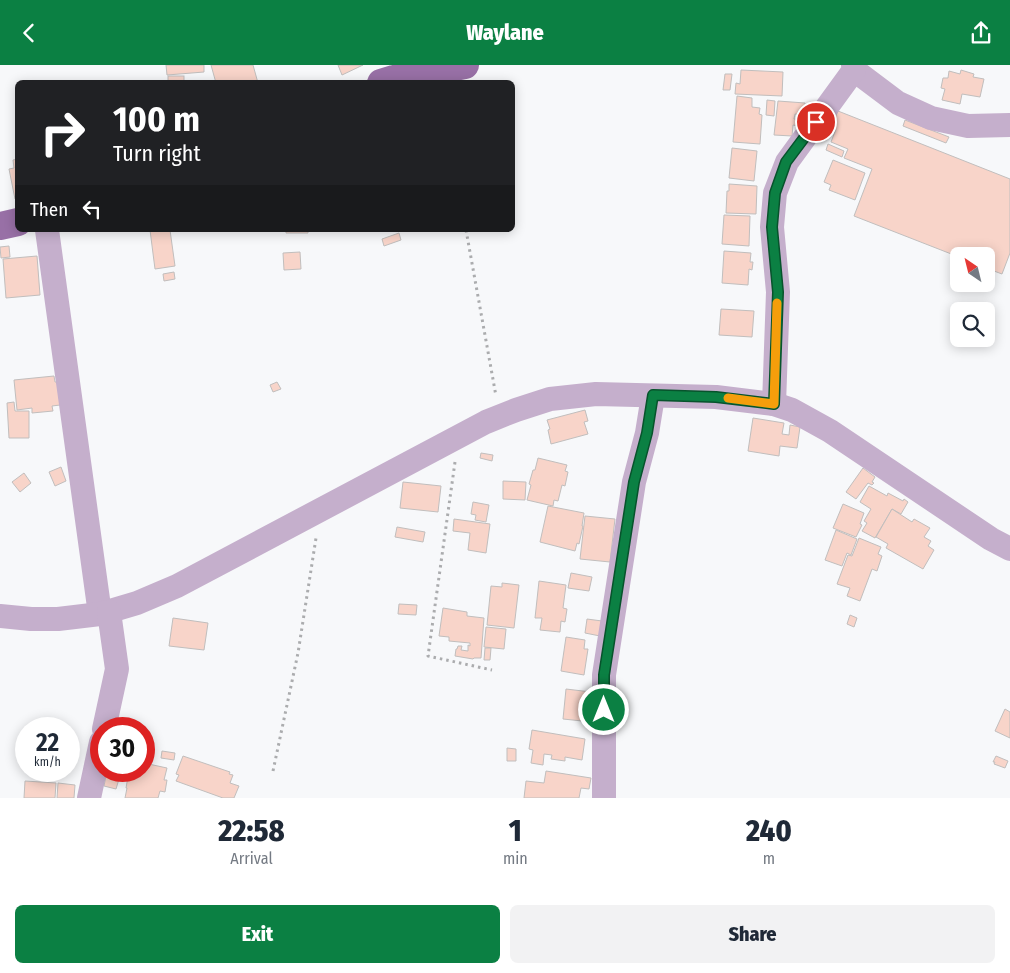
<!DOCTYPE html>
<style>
body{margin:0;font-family:"Fira Sans Condensed",sans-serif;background:#f2f2f3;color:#1f2937;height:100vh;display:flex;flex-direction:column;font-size:19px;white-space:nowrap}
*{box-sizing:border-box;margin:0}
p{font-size:16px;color:#747a83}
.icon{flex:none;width:28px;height:28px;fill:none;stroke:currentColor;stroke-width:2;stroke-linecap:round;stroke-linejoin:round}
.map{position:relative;height:733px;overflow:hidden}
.details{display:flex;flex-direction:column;background:#fff;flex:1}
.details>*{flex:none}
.top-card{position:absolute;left:15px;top:15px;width:500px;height:152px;border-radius:8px;box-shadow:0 2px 12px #0003;background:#202124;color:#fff;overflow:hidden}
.needle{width:32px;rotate:325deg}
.controls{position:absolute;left:950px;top:182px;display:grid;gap:10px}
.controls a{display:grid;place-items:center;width:45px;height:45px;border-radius:8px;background:#fff;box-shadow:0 2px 12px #0003;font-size:25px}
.speed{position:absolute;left:15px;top:652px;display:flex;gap:10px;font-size:25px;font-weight:700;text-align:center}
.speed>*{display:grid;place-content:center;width:65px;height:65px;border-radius:50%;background:#fff;box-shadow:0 2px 12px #0003;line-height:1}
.speed small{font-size:12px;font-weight:400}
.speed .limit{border:8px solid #d22;background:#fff;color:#111}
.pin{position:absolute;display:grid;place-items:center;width:42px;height:42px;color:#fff;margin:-21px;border:2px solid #fff;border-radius:50%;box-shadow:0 1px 5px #0007}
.me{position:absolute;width:55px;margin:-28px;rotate:0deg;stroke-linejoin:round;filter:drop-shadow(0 0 4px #0008)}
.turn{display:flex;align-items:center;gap:18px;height:105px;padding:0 15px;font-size:22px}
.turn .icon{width:65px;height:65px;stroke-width:2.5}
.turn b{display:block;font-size:35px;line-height:42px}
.then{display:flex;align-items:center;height:48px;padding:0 15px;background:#0003;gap:10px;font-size:19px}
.eta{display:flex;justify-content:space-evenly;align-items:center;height:85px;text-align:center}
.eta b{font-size:30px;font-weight:800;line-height:35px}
.primary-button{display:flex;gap:10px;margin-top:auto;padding:10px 15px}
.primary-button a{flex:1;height:58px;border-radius:8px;background:#0b8043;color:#fff;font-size:20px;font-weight:800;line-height:58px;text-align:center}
.primary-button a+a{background:#f2f2f3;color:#1f2937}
header{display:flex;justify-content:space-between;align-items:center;height:65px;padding:0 15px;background:#0b8043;color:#fff;font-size:22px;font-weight:800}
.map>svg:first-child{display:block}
.building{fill:#f8d4c9;stroke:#c1bebd}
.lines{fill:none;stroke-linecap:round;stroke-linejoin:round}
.path{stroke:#abacae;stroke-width:3;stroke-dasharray:2.5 4;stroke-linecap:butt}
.minor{stroke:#c5afcc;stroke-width:24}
.primary{stroke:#9870a6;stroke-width:28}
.route-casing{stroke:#07532c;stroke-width:12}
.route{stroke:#0b8043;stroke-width:9}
.slow{stroke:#f59e0b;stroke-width:9}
</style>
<header><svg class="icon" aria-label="back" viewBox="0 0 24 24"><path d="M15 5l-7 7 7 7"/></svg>Waylane<svg class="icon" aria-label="share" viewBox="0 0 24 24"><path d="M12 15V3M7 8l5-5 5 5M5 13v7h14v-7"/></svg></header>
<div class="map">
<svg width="1010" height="733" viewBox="0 0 1010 733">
<rect width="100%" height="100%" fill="#f7f8fa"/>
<g class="building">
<polygon points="166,0 204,0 204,7 167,10"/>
<polygon points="211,0 253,0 258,18 216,18"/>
<polygon points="338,0 363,0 342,10"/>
<polygon points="741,5 783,7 782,31 735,29 736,18 740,19"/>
<polygon points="961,5 974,9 973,12 984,14 980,32 962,29 960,39 942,35 945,24 941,23 943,13 948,13 949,6 960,9"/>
<polygon points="725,9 732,9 730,25 723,25"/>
<rect x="168" y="11" width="16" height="7"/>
<polygon points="737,31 752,33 752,42 760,43 759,49 762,50 760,79 733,77"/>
<polygon points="767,35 775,36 774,51 766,50"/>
<polygon points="778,36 805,38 804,50 795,49 794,54 798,54 798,61 793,60 792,71 774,70"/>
<polygon points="838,46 1010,114 1010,188 1002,209 986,203 986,191 959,192 854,151 872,104 844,93 848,84 831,77 836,64 831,62"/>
<polygon points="905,55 949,72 946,78 903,61"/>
<polygon points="828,79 844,86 842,92 826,85"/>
<polygon points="732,83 757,86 754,116 729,113"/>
<polygon points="18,94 18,134 15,134 9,104 14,103 13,95"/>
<polygon points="833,95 865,108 855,135 829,125 831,120 824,117"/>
<polygon points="729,119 757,121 756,149 726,148 727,126 729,126"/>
<polygon points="724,150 750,151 749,181 722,179"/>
<polygon points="150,165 170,165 175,201 155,204"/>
<polygon points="269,165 308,165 308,168 286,168 286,166"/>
<polygon points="399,168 401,175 384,181 382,174"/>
<polygon points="9,181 10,192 1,193 0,182"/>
<polygon points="724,186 751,188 750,197 753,197 752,205 749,204 748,220 722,218"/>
<polygon points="300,187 301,204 284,205 283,188"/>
<polygon points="37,191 40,230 6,233 3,194"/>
<polygon points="174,207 175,214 164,216 163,209"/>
<polygon points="721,244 754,246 752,272 719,270"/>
<polygon points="54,311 55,317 58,317 60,340 52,341 53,346 32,348 32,343 17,345 14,315"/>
<polygon points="277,317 281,324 273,327 270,320"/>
<polygon points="14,337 15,346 29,346 29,373 9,373 7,338"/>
<polygon points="585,345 588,356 584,357 588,369 551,379 548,365 550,364 547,355"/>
<polygon points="753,353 784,358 782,369 789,370 790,360 800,362 797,383 780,381 779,391 748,386"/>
<polygon points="481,388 493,390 492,396 480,393"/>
<polygon points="538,393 567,400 565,406 568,407 565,421 562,420 558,436 554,435 553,441 527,435 531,420 529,419 533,405 535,405"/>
<polygon points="61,402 66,416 55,421 49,407"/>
<polygon points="863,403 875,412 872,417 874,418 872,420 868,418 856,434 846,427"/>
<polygon points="24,408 31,418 20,427 12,417"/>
<polygon points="503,416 526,417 525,435 503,434"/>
<polygon points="403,417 441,421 438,447 400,443"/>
<polygon points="869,421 887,431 888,428 903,436 904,434 908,437 901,449 892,444 875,473 862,466 867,458 864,456 871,444 860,437"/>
<polygon points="473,437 489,440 486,457 475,455 476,450 471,449"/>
<polygon points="843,439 864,448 860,459 862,460 856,472 833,463"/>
<polygon points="548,441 584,448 582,461 583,461 579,479 577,478 575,486 540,477"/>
<polygon points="892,444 912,457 914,454 930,463 924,472 931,476 928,481 934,485 923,504 886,483 888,479 876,472"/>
<polygon points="585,451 615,454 610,497 580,494"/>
<polygon points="454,454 490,459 486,488 468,485 470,468 453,466"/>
<polygon points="397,462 425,467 423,477 395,472"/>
<polygon points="836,465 857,474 851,490 847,488 842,501 825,495"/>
<polygon points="859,473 881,482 878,489 882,491 877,506 872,504 860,536 847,531 850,523 837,519 848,490 852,491"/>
<polygon points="571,508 592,512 589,526 568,523"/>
<polygon points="539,516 566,520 563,543 567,544 565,557 561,556 560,567 540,565 542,553 535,553"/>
<polygon points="502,518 519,520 514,563 487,560 491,521 502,522"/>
<polygon points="399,539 417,540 416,550 398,549"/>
<polygon points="443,543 467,547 467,551 484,553 481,593 474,593 473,594 455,591 456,584 457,584 458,581 462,581 461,585 468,586 468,580 470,581 470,578 449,576 449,572 439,571"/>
<polygon points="850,550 857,553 854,562 847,559"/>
<polygon points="173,553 208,558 204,585 169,581"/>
<polygon points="587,554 602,556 600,571 585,568"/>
<polygon points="486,562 506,564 504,584 484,582"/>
<polygon points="566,572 585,575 584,584 588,584 584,610 561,606"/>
<polygon points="485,583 491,583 490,595 484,595"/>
<polygon points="566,624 591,627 589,643 594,643 592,657 563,654"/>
<polygon points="1005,644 1010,647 1010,673 995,666"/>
<polygon points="532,665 585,674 582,695 565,692 565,696 551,694 552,690 544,689 543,700 531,698 533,685 529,684"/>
<polygon points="507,683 516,684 516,696 507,696"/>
<polygon points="162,686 175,688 174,695 161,693"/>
<polygon points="183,691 230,707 229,709 233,710 230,718 239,721 234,733 223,733 176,716 179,710 176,709"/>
<polygon points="996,691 1008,696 1005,703 994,699 995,697 993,697"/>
<polygon points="144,698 167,703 164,715 167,715 165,727 160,726 158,733 125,733 127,723 126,723 129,706 144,706"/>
<polygon points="104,706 123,706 121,715 119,714 116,724 104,721 106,711 103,710"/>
<polygon points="546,706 591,713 589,724 581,723 579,733 524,733 526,716 544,718"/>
<polygon points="25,716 56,718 55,733 24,733"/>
<polygon points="58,718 75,720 74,733 57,733"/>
</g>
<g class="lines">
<g class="path">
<polyline points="466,165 496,331"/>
<polyline points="455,397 428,591 492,605"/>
<polyline points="273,706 298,588 316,473"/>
</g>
<g class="minor">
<polyline points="854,5 898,38 931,53 968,61 1010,60"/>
<polyline points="47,165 100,549"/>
<polyline points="774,339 778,227 772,162 775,128 787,97 854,5 853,0"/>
<polyline points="0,551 31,554 58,554 100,549 137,538 177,521 486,357 516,345 550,334 596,329 716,332 774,339 792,345 830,366 991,474 1010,484"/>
<polyline points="104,664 117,604 109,547"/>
<polyline points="89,733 101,677"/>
<polyline points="604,733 604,610 634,417 647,368 653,331"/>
</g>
<g class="primary">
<polyline points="381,18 394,14 465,0"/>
<polyline points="0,161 18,157"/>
</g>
</g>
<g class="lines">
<g class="route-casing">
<polyline id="route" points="604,645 604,610 634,417 647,368 653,330 716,332 774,339 778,227 772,162 775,128 786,97 816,57"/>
</g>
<use href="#route" class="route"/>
<polyline class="slow" points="728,333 774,339 777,238"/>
</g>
</svg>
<div class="controls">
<a><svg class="needle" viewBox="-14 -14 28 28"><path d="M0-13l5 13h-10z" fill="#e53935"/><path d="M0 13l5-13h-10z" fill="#747a83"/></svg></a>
<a><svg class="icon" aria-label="search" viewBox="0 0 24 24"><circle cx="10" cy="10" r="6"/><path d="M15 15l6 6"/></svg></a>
</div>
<div class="speed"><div>22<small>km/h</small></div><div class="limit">30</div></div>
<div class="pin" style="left:816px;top:57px;background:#d93025"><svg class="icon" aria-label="arrive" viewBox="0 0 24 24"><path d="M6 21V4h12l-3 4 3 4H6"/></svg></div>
<svg class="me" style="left:604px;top:645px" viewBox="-20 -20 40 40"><circle r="17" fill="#0b8043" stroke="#fff" stroke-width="3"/><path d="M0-11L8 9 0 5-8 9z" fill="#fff"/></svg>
<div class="top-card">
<div class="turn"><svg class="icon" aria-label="right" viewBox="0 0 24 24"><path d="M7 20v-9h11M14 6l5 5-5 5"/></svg><div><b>100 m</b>Turn right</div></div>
<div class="then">Then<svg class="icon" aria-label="left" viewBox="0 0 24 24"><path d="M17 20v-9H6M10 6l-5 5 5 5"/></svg></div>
</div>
</div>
<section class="details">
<div class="eta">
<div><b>22:58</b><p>Arrival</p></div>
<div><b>1</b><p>min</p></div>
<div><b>240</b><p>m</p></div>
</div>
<div class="primary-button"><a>Exit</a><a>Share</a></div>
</section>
